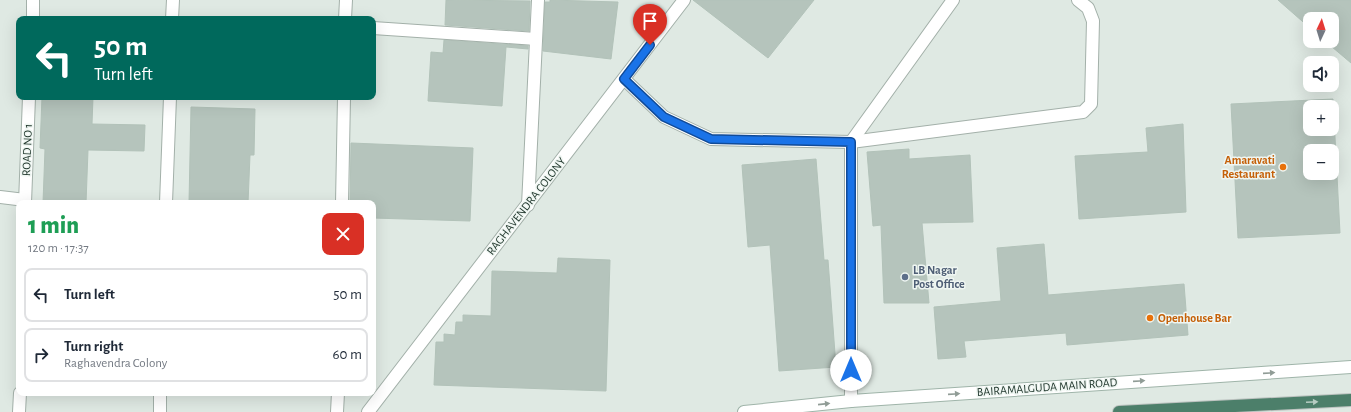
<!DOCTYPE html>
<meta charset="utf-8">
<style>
body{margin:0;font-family:"Alegreya Sans",sans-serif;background:#f6f6f7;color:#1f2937;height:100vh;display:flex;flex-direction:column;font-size:15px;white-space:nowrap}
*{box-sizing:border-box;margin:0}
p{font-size:13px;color:#747a83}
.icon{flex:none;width:22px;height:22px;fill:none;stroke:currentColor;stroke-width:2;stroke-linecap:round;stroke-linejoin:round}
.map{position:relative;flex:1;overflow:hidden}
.side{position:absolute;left:16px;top:200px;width:360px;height:196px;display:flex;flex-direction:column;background:#fff;border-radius:8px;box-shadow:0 4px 16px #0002}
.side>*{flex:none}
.guide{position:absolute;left:16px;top:16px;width:360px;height:84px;border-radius:8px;box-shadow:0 4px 16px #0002;background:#00695c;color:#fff;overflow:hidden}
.needle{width:26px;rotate:4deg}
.buttons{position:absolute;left:1303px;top:12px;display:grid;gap:8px}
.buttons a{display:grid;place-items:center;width:36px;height:36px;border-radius:8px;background:#fff;box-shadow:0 4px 16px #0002;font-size:20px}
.pin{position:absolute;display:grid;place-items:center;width:34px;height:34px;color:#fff;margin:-41px -17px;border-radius:50% 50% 50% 0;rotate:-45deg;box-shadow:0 0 4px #0007}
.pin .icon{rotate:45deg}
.me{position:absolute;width:44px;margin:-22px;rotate:0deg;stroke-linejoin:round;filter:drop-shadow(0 0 3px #0008)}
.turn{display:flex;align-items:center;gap:14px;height:84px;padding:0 12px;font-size:18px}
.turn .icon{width:52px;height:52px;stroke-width:2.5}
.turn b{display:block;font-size:28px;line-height:34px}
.round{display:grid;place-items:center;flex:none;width:42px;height:42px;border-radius:8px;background:#f6f6f7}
.head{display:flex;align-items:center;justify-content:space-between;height:68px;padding:0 12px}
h1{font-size:24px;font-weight:800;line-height:30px;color:#1e9e55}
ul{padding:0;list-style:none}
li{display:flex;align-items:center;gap:12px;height:54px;margin:0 8px 6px;padding:0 4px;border:2px solid #e0e1e3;border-radius:8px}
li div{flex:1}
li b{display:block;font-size:15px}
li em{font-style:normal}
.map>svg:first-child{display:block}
.building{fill:#b5c4bc;stroke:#b2c2b9;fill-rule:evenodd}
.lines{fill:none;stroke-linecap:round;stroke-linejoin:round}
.minor-casing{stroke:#a3b0a9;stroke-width:14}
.tertiary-casing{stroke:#a3b0a9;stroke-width:14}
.secondary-casing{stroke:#9fb4a9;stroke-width:14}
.trunk-casing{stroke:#bdc3c0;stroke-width:14}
.minor{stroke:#fff;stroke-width:12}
.tertiary{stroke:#fff;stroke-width:12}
.secondary{stroke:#fff;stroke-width:12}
.trunk{stroke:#4c7f6a;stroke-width:12}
.oneway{fill:#909c96}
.oneway2{fill:#b6ccc2}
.route-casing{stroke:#114b97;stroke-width:10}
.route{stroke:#1a73e8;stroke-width:7}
.food-dot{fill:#e8710a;stroke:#eff6f2;stroke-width:1.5}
.service-dot{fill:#5c6f8a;stroke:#eff6f2;stroke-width:1.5}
.labels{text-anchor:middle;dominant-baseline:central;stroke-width:3;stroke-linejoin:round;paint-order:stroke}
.street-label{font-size:12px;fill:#22382e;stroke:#eff6f2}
.food-label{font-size:12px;font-weight:bold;fill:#c56008;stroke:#eff6f2;text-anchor:end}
.service-label{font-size:12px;font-weight:bold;fill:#4e5e75;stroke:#eff6f2;text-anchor:start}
</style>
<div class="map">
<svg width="1351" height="412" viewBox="0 0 1351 412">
<rect width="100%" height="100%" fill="#dfe9e3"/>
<g class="building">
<polygon points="446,0 530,1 529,31 445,25"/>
<polygon points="550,0 618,2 611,59 543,51 545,2 550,2"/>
<polygon points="693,0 814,0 768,58"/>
<polygon points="1278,0 1351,0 1351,63 1325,41 1332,41 1332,19 1310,19 1310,28"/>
<polygon points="444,40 528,46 528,49 506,47 502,106 428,101 431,52 443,53"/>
<polygon points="42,97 93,97 92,124 145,125 144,151 88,150 86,203 43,203 45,149 40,148"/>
<path d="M1333 99 1340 233 1238 238 1231 104ZM1310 107H1332V129H1310ZM1310 151H1332V173H1310Z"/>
<polygon points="191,107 255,109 254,155 250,155 248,203 189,203"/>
<polygon points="1183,124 1186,212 1079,219 1075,156 1148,152 1146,128"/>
<polygon points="351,143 473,148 470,221 373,218 373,203 350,203"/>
<polygon points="909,149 909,159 970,155 973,222 922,223 929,303 884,303 881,225 873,226 867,152"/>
<polygon points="816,159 824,260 828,260 836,367 779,371 770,245 748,247 742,165"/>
<polygon points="1044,244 1048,295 1184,284 1188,335 1067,345 1066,333 964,341 966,357 938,359 934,307 1001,301 997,248"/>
<polygon points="558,258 610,260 606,391 434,385 436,342 444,342 444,334 455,335 456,322 463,322 463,315 491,316 492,271 557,273"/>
</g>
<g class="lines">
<g class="minor-casing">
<g id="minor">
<polyline points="33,19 33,0"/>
<polyline points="172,19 173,0"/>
<polyline points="345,19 346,0"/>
<polyline points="373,28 536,39"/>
<polyline points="624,79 664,117 711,139 851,142 1083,112 1091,104 1093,21 1088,8 1078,0"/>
<polyline points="0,197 25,200"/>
<polyline points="25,203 29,97"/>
<polyline points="166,203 170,97"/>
<polyline points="342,203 344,97"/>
<polyline points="528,205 538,0"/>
<polyline points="851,401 851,142 953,0"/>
<polyline points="19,412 20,393"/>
<polyline points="160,412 160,393"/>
<polyline points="337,412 338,393"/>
</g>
</g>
<g class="tertiary-casing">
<polyline id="tertiary" points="368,412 684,0"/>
</g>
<g class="secondary-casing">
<polyline id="secondary" points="744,412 851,401 1351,367"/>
</g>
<g class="trunk-casing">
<polyline id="trunk" points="1119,412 1351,400"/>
</g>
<use href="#minor" class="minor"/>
<use href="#tertiary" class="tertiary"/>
<use href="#secondary" class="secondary"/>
<use href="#trunk" class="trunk"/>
</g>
<defs><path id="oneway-solid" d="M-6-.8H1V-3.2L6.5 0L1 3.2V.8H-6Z"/></defs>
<g class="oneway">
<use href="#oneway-solid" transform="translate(1269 373) rotate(-4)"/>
<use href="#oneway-solid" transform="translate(1139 381) rotate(-4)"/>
<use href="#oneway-solid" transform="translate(954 394) rotate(-4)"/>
<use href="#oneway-solid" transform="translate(824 404) rotate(-6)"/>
</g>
<use class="oneway2" href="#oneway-solid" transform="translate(1312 402) rotate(-3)"/>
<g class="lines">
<g class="route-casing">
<polyline id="route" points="650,45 624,79 664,117 711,139 851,142 851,370"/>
</g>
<use href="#route" class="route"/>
</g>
<g class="food-dot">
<circle cx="1283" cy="167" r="4"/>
<circle cx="1150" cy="318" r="4"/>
</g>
<circle class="service-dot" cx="905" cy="277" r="4"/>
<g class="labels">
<g class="street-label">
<text transform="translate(27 150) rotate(-88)">ROAD NO 1</text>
<text transform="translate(526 206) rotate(-52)">RAGHAVENDRA COLONY</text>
<text transform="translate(1047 387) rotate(-4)">BAIRAMALGUDA MAIN ROAD</text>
</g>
<g class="food-label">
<text x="1275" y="160">Amaravati<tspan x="1275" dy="14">Restaurant</tspan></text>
<text x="1158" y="318" text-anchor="start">Openhouse Bar</text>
</g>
<g class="service-label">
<text x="913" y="270">LB Nagar<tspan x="913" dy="14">Post Office</tspan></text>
</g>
</g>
</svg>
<div class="buttons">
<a><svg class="needle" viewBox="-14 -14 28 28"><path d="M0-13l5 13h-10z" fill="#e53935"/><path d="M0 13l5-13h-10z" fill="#747a83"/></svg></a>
<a><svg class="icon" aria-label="sound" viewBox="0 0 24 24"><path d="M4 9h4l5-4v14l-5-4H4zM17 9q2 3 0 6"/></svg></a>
<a>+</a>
<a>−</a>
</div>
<div class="pin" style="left:650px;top:45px;background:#d93025"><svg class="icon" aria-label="arrive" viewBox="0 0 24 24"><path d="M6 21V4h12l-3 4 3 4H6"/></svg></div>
<svg class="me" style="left:851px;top:370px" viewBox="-20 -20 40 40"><circle r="19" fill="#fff"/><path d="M0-13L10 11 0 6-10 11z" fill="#1a73e8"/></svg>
<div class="guide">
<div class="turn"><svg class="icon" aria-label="left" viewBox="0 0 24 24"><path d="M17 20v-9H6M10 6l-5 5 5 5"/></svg><div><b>50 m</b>Turn left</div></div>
</div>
<section class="side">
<div class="head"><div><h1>1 min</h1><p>120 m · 17:37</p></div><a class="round" style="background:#d93025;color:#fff"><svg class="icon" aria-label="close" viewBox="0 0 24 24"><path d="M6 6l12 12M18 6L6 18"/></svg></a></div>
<ul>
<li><svg class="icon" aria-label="left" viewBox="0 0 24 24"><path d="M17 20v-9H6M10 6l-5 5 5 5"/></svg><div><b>Turn left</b></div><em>50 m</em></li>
<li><svg class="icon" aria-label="right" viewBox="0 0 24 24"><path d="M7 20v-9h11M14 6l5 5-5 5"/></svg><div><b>Turn right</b><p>Raghavendra Colony</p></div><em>60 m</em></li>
</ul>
</section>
</div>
